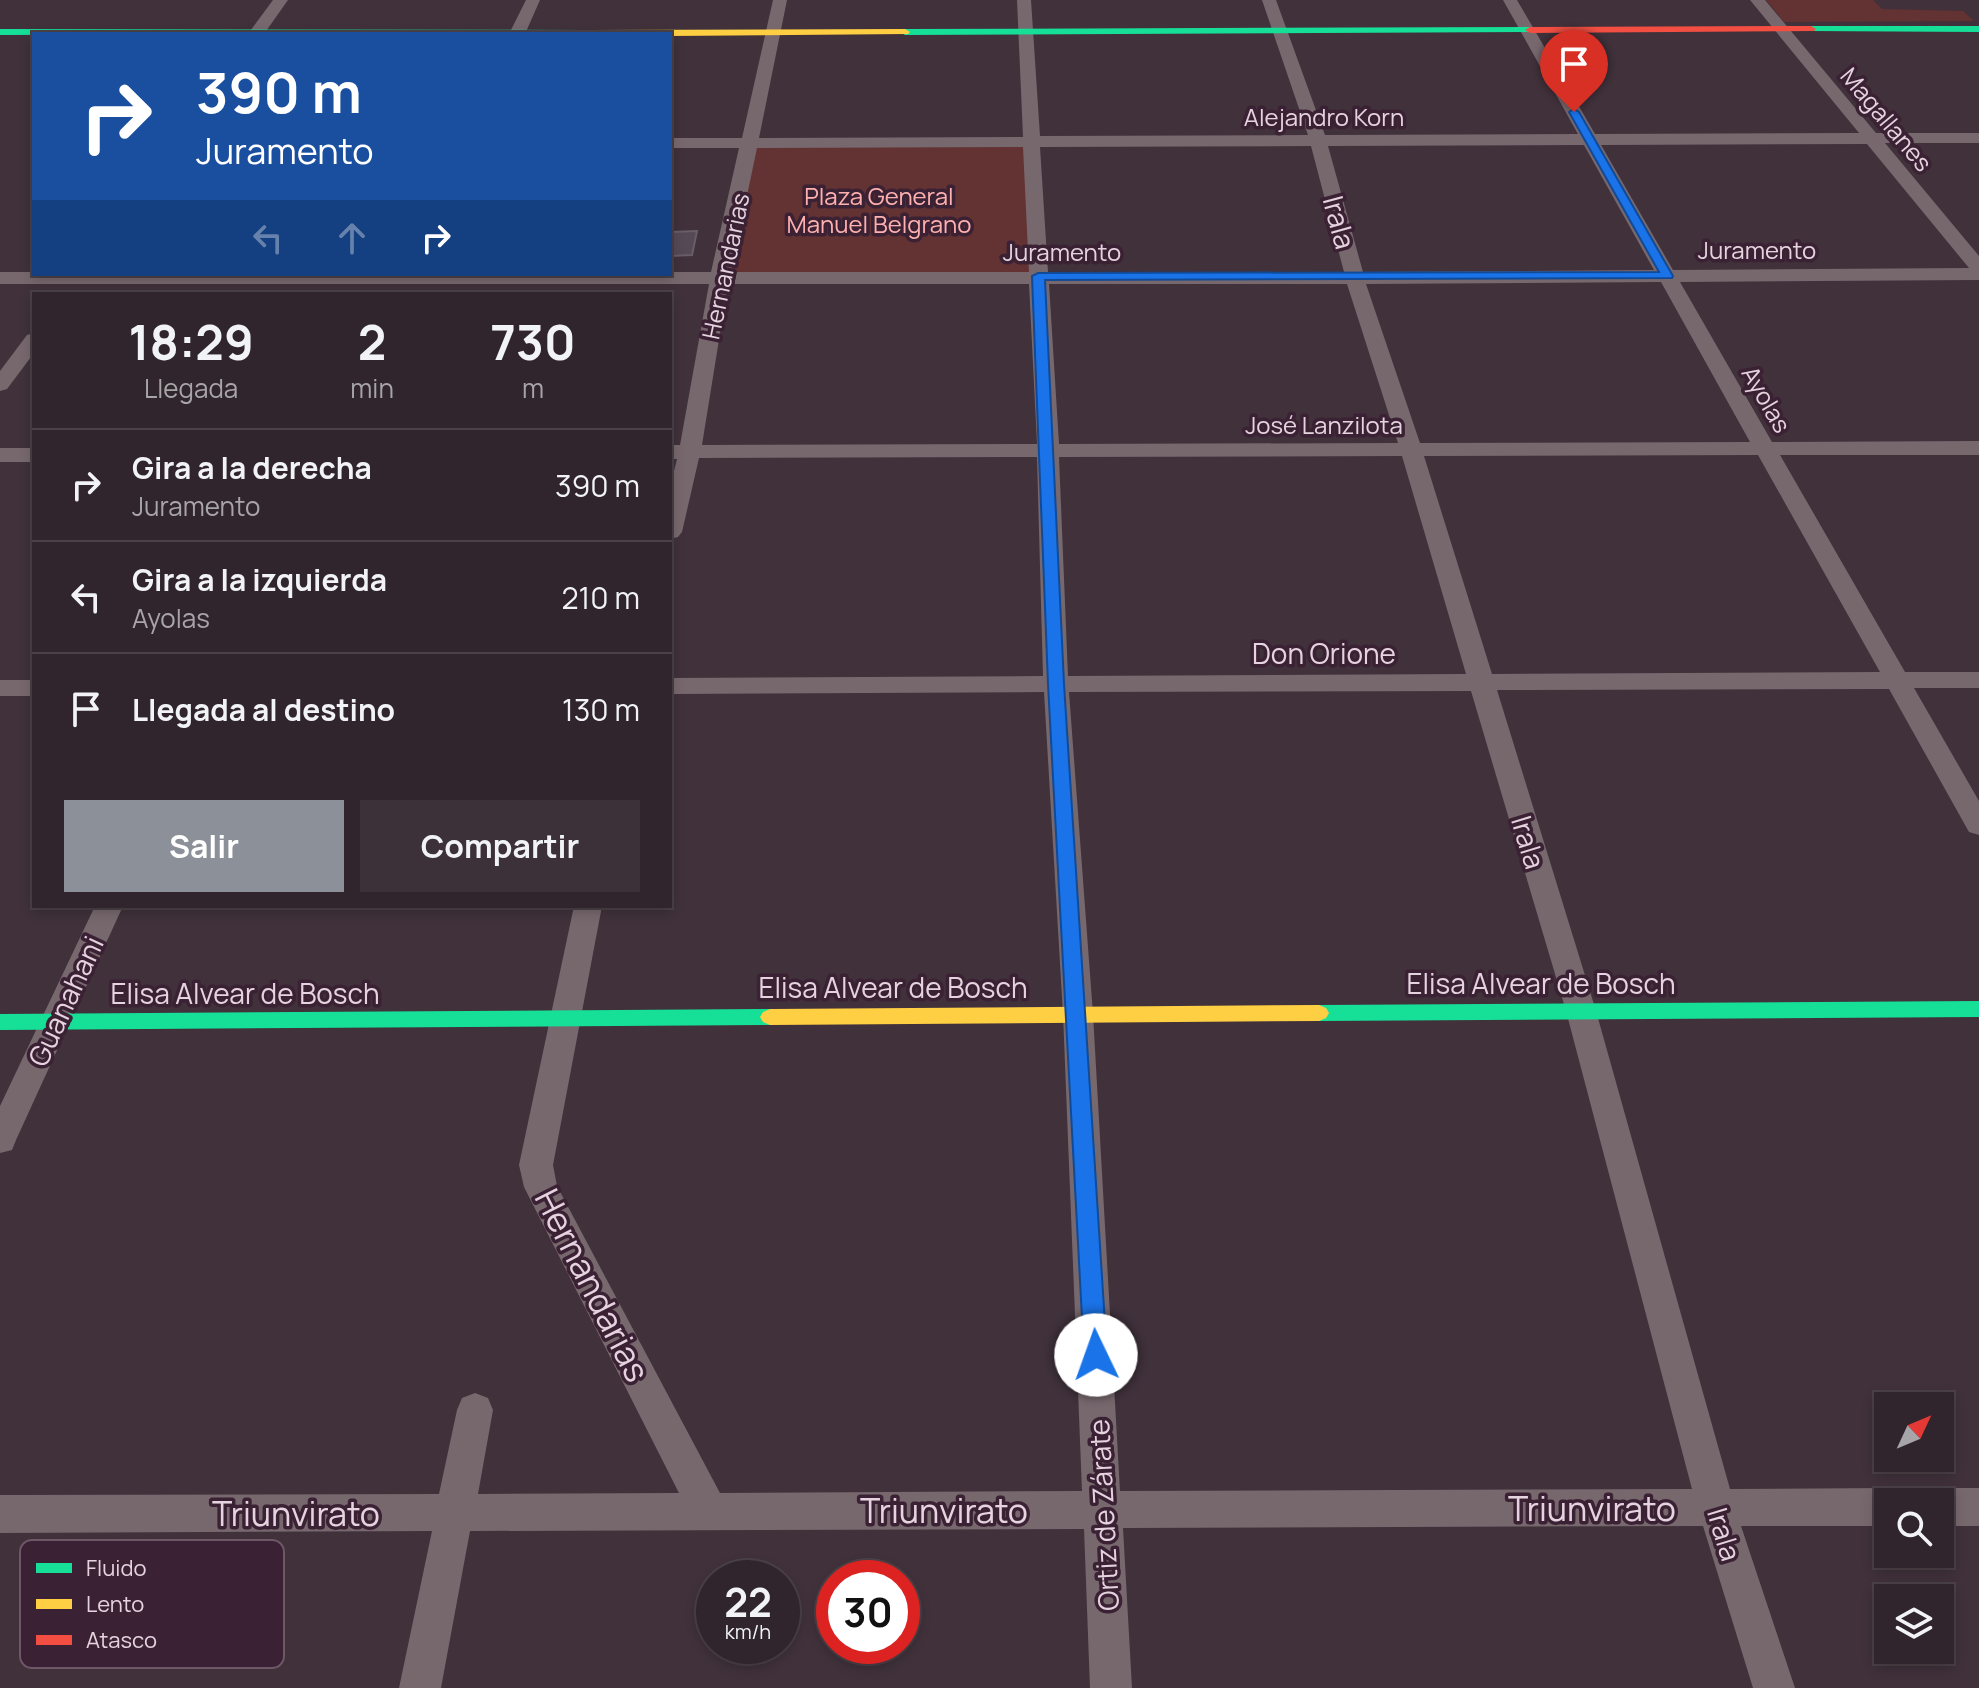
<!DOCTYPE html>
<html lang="es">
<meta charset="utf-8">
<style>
body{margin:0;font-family:Manrope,sans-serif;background:#3c3138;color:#f1f3f6;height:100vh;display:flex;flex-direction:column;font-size:30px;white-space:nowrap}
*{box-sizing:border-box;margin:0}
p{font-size:26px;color:#a8a5a9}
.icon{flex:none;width:44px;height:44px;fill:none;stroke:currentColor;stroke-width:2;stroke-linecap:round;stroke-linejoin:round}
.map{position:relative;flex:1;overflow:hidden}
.panel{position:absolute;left:32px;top:292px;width:640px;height:616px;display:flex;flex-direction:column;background:#30252c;border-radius:0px;box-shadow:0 4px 12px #0003,0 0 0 2px #4b4248}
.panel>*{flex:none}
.hud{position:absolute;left:32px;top:32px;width:640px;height:244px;border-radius:0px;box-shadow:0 4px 12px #0003,0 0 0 2px #4b4248;background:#1a4fa0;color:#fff;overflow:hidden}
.needle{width:52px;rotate:46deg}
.buttons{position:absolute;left:1874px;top:1392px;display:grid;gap:16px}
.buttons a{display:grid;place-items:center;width:80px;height:80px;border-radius:0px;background:#30252c;box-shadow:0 4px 12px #0003,0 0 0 2px #4b4248;font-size:40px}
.speed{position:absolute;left:696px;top:1560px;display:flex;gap:16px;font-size:40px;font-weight:700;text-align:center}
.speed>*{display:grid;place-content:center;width:104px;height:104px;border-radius:50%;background:#30252c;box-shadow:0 4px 12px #0003,0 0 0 2px #4b4248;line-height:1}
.speed small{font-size:20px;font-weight:400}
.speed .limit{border:12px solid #d22;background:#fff;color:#111}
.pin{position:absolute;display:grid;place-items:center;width:68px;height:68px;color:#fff;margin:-82px -34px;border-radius:50% 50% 50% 0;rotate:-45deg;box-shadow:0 0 8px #0007}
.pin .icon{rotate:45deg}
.me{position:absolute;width:88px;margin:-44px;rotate:357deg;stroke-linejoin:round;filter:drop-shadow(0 0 6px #0008)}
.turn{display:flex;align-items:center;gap:28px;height:168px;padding:0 32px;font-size:36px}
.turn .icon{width:104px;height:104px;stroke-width:2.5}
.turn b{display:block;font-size:56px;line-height:68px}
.lanes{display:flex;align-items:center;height:76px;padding:0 32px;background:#0003;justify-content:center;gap:40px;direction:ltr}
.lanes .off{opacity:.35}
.eta{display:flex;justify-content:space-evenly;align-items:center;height:136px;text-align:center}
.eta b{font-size:48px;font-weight:700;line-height:56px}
.cta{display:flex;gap:16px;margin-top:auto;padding:16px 32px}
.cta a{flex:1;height:92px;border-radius:0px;background:#8c9099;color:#fff;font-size:32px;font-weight:700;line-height:92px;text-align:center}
.cta a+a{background:#3c3138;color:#f1f3f6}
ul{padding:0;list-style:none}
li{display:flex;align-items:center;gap:24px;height:112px;padding:0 32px;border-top:2px solid #4b4248}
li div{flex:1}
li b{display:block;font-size:30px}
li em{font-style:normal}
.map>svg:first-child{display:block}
.green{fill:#633233}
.building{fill:#564956;stroke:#695e68;stroke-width:2}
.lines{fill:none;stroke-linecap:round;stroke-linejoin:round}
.street{fill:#77686e;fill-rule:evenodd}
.fast{fill:#16e098;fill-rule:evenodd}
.slow{fill:#ffcf43;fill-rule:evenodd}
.jam{fill:#f24e42;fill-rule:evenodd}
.route{fill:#1a73e8;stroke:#114b97;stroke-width:2}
.labels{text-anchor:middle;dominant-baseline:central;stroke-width:7;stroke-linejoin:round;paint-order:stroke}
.far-street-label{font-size:24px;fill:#e5d4df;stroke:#3b2134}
.far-park-label{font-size:24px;fill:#feb1af;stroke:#3b2134}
.street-label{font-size:28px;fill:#e5d4df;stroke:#3b2134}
.near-street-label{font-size:34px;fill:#e5d4df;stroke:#3b2134}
.key{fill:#3b2134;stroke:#6e5767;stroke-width:2}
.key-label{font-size:22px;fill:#e5d4df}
</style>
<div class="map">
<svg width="1979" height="1688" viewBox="0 0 1979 1688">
<rect width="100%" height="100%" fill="#40313b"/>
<g class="green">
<polygon points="1766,0 1873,0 1882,9 1963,11 1974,21 1784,22"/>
<polygon points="1032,142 1038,276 720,277 751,143"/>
</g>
<polygon class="building" points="697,231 692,255 670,256 670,232"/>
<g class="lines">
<g class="street">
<polygon points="273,0 288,0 264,34 248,34"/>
<polygon points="526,0 540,0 525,34 509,34"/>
<path d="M773 0H787L759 138 1023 137 1017 0H1031L1040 136 1308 135 1262 0H1276L1325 135 1578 134 1503 0H1517L1595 134 1859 133 1750 0H1765L1876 133H1979V143H1885L1979 256V280L1680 282 1772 442 1979 441V455H1780L1905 672H1979V688H1914L1979 801V835L1969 832 1889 689 1497 690 1596 1011 1730 1489 1888 1488 1902 1494 1905 1502H1888V1526H1741L1795 1688H1753L1703 1526 1123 1528 1132 1688H1090L1084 1529 470 1531 441 1688H399L432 1531 0 1533V1495L439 1494 457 1410 462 1398 475 1393 488 1398 493 1410 478 1494 679 1493 524 1187 519 1165 574 906H602L553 1165 557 1186 720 1493 1082 1491 1063 1014 1044 692 670 694V678L1043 676 1037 457 699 458 682 532 678 537 670 539V487L677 459H670V445H680L709 284H0V272H711L739 148H670V138H742ZM1867 144 1969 268 1673 270 1601 145ZM1584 145 1654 270 1363 272 1328 146ZM1311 146 1344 272H1048L1040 147ZM1023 147 1029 272H731L757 148ZM1661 282 1750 442 1420 443 1366 284ZM728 284H1029L1037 444 702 445ZM1049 284H1347L1398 443 1059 444ZM1758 455 1880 672 1492 674 1424 456ZM1402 456 1466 674 1068 676 1059 457ZM1471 691 1566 1011 1692 1489 1120 1491 1093 1014 1069 692Z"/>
<polygon points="34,333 34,353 7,389 0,391 0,371 27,335"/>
<rect x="0" y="448" width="34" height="14"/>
<rect x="0" y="680" width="34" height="16"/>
<polygon points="95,906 123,906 16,1140 12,1150 0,1153 0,1106"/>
<polygon points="1940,1488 1979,1488 1979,1526 1940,1526 1940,1502 1923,1502 1926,1494"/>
</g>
<g class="fast">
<polygon points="1811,26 1979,26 1979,32 1808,31 1806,29"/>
<polygon points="1530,27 1535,30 1533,32 905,35 900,32 905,29"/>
<polygon points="0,29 588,30 593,33 0,35"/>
<polygon points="1979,1001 1979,1017 1319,1021 1312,1018 1309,1013 1312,1008 1319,1005"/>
<polygon points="770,1009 777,1012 780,1017 777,1022 770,1025 0,1030 0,1014"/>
</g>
<g class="slow">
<polygon points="905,29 910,32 908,34 670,36 583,33 588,30"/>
<polygon points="1319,1005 1326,1008 1329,1013 1326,1018 1319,1021 770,1025 763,1022 760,1017 763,1012 770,1009"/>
</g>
<polygon class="jam" points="1811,26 1816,29 1814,31 1530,33 1525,30 1530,27"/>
</g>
<polygon class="route" points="1574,109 1579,112 1673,276 1672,278 1045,280 1064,684 1107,1355 1104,1362 1096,1365 1087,1362 1084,1355 1048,684 1032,276 1038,273 1659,272 1569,112"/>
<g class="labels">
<g class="far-street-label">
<text x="1324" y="116">Alejandro Korn</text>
<text transform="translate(1887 119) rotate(50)">Magallanes</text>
<text x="1757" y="249">Juramento</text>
<text x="1062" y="251">Juramento</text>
<text transform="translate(725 266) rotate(-78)">Hernandarias</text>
<text transform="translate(1767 399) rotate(60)">Ayolas</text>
<text x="1324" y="424">José Lanzilota</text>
</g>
<g class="far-park-label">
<text x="879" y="195">Plaza General<tspan x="879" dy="28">Manuel Belgrano</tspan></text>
</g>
<g class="street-label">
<text transform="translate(1340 222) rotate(75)">Irala</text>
<text x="1324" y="653">Don Orione</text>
<text transform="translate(1529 842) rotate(73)">Irala</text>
<text x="1541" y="983">Elisa Alvear de Bosch</text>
<text x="893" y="987">Elisa Alvear de Bosch</text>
<text x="245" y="993">Elisa Alvear de Bosch</text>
<text transform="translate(65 1001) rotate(-65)">Guanahani</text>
<text transform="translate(1103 1515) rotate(-93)">Ortiz de Zárate</text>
<text transform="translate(1725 1534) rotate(73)">Irala</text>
</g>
<g class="near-street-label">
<text transform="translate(593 1285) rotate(63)">Hernandarias</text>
<text x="1592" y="1508">Triunvirato</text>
<text x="944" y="1510">Triunvirato</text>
<text x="296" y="1513">Triunvirato</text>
</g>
</g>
<rect x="20" y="1540" width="264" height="128" rx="12" class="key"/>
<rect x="36" y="1563" width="36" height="10" fill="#16e098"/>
<rect x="36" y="1599" width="36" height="10" fill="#ffcf43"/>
<rect x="36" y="1635" width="36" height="10" fill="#f24e42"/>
<g class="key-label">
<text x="86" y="1576">Fluido</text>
<text x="86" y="1612">Lento</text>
<text x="86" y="1648">Atasco</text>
</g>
</svg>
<div class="buttons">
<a><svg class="needle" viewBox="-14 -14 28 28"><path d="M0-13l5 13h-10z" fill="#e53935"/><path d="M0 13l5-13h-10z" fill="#a8a5a9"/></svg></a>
<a><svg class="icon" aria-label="search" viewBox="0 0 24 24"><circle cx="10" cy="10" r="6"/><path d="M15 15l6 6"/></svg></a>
<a><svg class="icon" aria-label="layers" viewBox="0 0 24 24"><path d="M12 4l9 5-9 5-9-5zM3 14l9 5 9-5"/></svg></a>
</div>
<div class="speed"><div>22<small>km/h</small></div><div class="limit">30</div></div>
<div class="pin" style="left:1574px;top:112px;background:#d93025"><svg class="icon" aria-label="arrive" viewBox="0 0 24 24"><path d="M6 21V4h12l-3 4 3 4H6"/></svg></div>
<svg class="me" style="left:1096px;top:1355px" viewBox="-20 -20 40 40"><circle r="19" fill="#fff"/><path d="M0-13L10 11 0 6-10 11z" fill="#1a73e8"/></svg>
<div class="hud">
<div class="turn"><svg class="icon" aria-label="right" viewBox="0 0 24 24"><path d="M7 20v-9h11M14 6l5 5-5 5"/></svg><div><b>390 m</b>Juramento</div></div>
<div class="lanes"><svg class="icon off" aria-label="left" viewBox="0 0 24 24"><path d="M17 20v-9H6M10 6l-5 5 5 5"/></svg><svg class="icon off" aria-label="ahead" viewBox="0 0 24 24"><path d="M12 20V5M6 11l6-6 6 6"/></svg><svg class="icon" aria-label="right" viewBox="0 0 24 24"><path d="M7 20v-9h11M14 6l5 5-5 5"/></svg></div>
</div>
<section class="panel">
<div class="eta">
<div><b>18:29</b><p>Llegada</p></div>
<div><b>2</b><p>min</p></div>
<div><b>730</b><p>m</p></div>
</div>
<ul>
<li><svg class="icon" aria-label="right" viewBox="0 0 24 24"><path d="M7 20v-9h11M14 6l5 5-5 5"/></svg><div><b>Gira a la derecha</b><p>Juramento</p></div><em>390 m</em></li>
<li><svg class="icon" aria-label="left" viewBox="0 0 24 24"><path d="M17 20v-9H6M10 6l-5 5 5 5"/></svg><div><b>Gira a la izquierda</b><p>Ayolas</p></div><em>210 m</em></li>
<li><svg class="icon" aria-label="arrive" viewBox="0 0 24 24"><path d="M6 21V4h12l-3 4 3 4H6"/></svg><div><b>Llegada al destino</b></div><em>130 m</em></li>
</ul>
<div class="cta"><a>Salir</a><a>Compartir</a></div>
</section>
</div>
